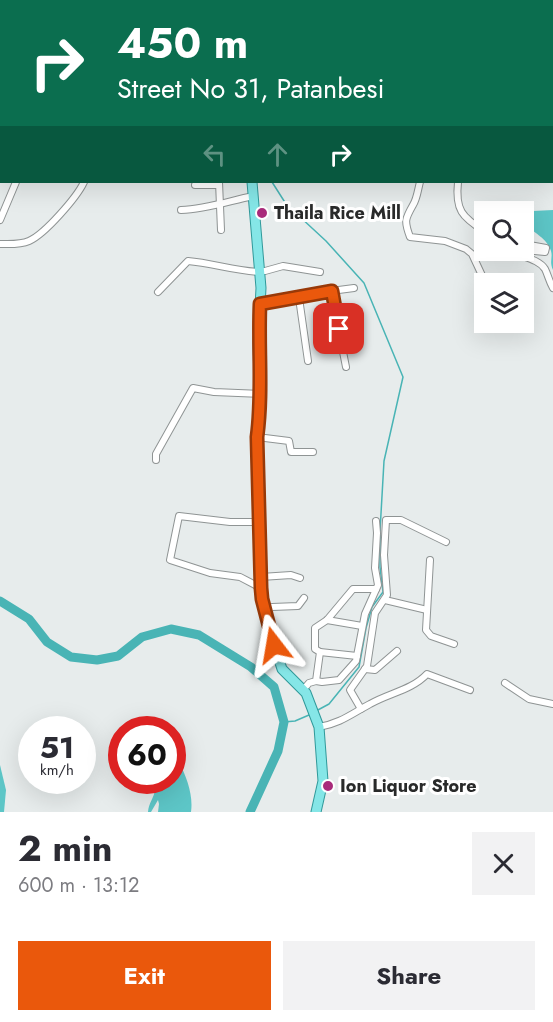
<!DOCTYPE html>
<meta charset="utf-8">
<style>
body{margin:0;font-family:Jost,sans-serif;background:#f2f2f3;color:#2b2b33;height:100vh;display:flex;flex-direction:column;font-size:22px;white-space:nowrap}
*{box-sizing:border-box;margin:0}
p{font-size:20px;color:#7c7c81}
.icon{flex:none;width:33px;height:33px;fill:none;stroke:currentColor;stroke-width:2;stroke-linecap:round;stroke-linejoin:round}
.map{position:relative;height:812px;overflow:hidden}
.sheet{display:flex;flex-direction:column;background:#fff;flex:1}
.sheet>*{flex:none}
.banner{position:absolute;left:0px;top:0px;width:554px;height:183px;box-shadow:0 6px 24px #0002;background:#0b6e4f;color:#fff;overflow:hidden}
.fabs{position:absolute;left:474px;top:201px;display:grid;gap:12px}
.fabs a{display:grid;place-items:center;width:60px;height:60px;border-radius:0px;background:#fff;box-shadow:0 6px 24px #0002;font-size:30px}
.speed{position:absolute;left:18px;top:716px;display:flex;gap:12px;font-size:30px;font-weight:700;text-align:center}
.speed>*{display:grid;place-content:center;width:78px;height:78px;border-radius:50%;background:#fff;box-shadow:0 6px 24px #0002;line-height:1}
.speed small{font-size:15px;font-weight:400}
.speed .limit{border:9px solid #d22;background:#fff;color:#111}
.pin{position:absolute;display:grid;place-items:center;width:51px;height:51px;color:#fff;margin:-26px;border-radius:12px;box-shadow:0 3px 9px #0006}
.me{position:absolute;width:66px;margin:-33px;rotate:346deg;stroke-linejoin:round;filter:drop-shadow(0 0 4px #0008)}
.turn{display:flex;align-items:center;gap:21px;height:126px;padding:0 18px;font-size:27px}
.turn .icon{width:78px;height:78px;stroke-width:2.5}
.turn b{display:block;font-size:42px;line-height:51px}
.lanes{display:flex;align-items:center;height:57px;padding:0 18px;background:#0003;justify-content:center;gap:30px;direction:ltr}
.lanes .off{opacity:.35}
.round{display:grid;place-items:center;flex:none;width:63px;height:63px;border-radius:0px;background:#f2f2f3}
.overview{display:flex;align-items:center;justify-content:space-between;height:102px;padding:0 18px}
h1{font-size:36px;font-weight:700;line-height:45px}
.button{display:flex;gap:12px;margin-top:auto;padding:12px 18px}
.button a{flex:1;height:69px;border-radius:0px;background:#ea580c;color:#fff;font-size:24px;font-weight:700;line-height:69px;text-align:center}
.button a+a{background:#f2f2f3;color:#2b2b33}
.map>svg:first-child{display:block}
.forest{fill:#5dc6c7}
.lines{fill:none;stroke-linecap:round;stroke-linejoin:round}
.stream{stroke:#49b4b5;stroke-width:1.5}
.river{stroke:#49b4b5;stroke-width:9}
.street-casing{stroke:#8f9494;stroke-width:8}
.primary-casing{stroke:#30999a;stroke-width:11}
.street{stroke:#fff;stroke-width:6}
.primary{stroke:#85e6e7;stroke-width:9}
.route-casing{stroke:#983908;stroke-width:15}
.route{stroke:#ea580c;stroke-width:10}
.poi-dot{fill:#a92b7b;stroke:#fff;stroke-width:2}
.labels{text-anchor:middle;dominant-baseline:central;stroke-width:6;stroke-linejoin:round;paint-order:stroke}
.poi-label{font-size:18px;font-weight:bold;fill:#292a2a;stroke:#fff;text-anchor:start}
</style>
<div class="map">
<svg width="553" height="812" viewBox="0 0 553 812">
<rect width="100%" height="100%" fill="#e7ecec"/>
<g class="forest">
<polygon points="370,0 530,0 531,1 371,2"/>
<polygon points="552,33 553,35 553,179 552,178"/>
<path d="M553 210V270C549 261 553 258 551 251 548 239 532 231 524 224V220L533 211Z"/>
<path d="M173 750C183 769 194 791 191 812H158L159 804 158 800 151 812H148C149 797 163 792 146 780H172Z"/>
<polygon points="0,765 6,790 4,812 0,812"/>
</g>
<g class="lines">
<g class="stream">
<polyline points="250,0 251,2"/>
<polyline points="272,182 286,204 326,241 364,283 403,377 384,461 380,531"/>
<polyline points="316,711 329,704 359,667 366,628 372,607 383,592 380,567 380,535"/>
<polyline points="284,722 295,721 309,715"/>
</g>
<polyline class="river" points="0,601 29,619 47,642 71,657 97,660 118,656 142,637 171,629 199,635 251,667 274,687 284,722 278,751 250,812"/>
<g class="street-casing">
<g id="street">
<polyline points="112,0 112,2"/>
<polyline points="337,0 339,2"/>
<polyline points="356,0 357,2"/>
<polyline points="195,2 196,0"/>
<polyline points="0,133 2,132"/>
<polyline points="0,164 2,165"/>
<polyline points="219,182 221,230"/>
<path d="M420 182C418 189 417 199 413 205 405 219 404 221 410 237L445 241 466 249 472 254 486 284"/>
<path d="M458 182C455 210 462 217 484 231"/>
<polyline points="195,185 219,185"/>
<path d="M181 210C206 209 229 201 253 196"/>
<polyline points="0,220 16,182"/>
<path d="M0 244C9 244 20 245 29 241 45 234 77 197 84 182"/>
<polyline points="524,244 546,248 545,252 524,250"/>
<path d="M509 250C519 257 538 258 545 269 548 275 549 281 553 288"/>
<polyline points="260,271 265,271 283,266 320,272"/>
<polyline points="331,291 354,288"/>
<path d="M158 292 188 261C212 263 236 271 260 272"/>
<polyline points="299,298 308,361"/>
<polyline points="260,304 331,291 346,367"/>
<polyline points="257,437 289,441 291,452 313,452"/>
<polyline points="156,460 156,454 193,388 214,392 260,394"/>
<polyline points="260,522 230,522 179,516 170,560 210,573 240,577 261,588"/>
<polyline points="430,560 426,630 431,636 454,644"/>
<polyline points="261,577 291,575 300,578"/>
<polyline points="385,600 427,610"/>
<polyline points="266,612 272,607 298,606 304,598"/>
<polyline points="327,620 362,626"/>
<polyline points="320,652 357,656"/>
<polyline points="365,669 375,670 397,651"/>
<polyline points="316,681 322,682 339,680 356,661 365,614 378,585 375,568 377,533 376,521"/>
<polyline points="505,683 529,699 553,704"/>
<polyline points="303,690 309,683 316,681 320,652 315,649 315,628 327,620 353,589 376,589"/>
<polyline points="361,709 350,690 367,666 375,613 387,595 384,555 386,520 401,520 446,542"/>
<path d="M319 727C341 723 351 714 370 704 389 693 412 690 427 674L470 690"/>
</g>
</g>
<g class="primary-casing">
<g id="primary">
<polyline points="222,0 223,2"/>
<polyline points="252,182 261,288 258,344 260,415 257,437 262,599 274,644 282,669 306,693 319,727 323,781 316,812"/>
</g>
</g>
<use href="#street" class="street"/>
<use href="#primary" class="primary"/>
</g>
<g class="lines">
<g class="route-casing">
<path id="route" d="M274 645 262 599 261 588 257 437C263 393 258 348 260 304L332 291 339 329"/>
</g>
<use href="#route" class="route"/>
</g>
<g class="poi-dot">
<circle cx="262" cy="213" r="6"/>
<circle cx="328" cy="786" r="6"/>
</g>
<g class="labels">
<g class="poi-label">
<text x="274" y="213">Thaila Rice Mill</text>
<text x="340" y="786">Ion Liquor Store</text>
</g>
</g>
</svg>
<div class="fabs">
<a><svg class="icon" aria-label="search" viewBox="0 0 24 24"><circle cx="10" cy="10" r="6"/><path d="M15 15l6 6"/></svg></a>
<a><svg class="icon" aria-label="layers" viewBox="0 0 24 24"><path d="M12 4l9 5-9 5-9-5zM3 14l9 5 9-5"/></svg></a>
</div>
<div class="speed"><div>51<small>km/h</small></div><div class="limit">60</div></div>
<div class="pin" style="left:339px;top:329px;background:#d93025"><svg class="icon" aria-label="arrive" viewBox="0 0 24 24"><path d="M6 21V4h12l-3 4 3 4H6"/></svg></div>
<svg class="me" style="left:274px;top:645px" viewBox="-20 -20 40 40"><path d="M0-17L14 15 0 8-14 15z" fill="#ea580c" stroke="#fff" stroke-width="4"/></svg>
<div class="banner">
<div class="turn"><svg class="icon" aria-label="right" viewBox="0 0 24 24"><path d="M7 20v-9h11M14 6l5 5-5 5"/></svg><div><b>450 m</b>Street No 31, Patanbesi</div></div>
<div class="lanes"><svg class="icon off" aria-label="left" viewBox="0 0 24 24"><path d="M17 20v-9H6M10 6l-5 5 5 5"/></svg><svg class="icon off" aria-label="ahead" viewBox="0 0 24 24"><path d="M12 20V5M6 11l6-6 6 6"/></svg><svg class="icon" aria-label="right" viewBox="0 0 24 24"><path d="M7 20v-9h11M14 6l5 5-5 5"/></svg></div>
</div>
</div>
<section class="sheet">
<div class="overview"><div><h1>2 min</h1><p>600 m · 13:12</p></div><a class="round"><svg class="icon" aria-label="close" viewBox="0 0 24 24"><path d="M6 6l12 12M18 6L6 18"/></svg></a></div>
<div class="button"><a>Exit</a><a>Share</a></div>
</section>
